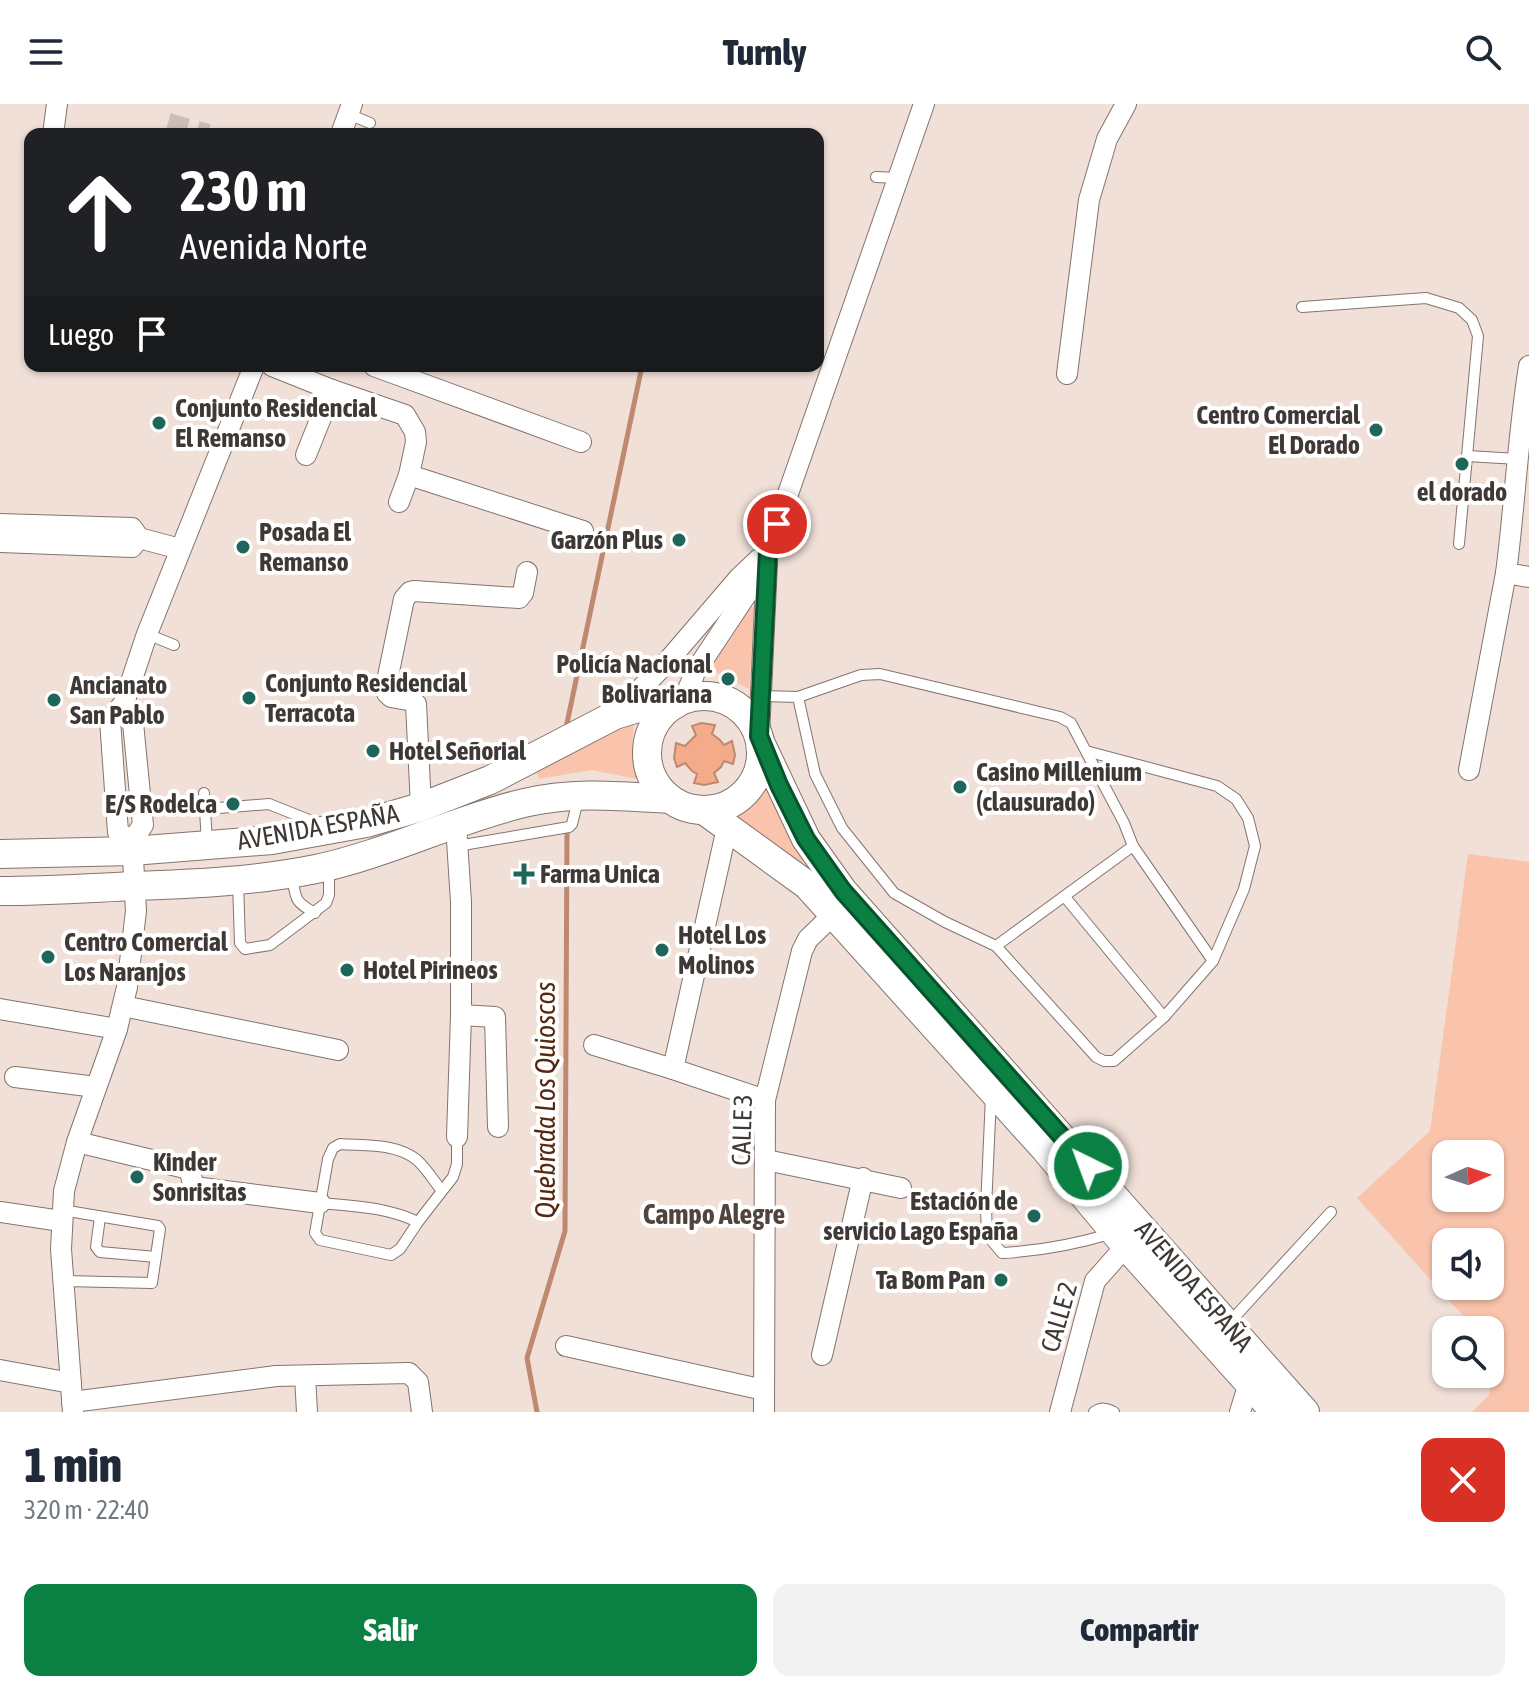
<!DOCTYPE html>
<html lang="es">
<meta charset="utf-8">
<style>
body{margin:0;font-family:"Asap Condensed",sans-serif;background:#f2f2f3;color:#1f2937;height:100vh;display:flex;flex-direction:column;font-size:30px;white-space:nowrap}
*{box-sizing:border-box;margin:0}
p{font-size:26px;color:#747a83}
.icon{flex:none;width:44px;height:44px;fill:none;stroke:currentColor;stroke-width:2;stroke-linecap:round;stroke-linejoin:round}
.map{position:relative;height:1308px;overflow:hidden}
.details{display:flex;flex-direction:column;background:#fff;flex:1}
.details>*{flex:none}
.guide{position:absolute;left:24px;top:24px;width:800px;height:244px;border-radius:16px;box-shadow:0 2px 6px #0004;background:#202124;color:#fff;overflow:hidden}
.needle{width:52px;rotate:87deg}
.tools{position:absolute;left:1432px;top:1036px;display:grid;gap:16px}
.tools a{display:grid;place-items:center;width:72px;height:72px;border-radius:16px;background:#fff;box-shadow:0 2px 6px #0004;font-size:40px}
.pin{position:absolute;display:grid;place-items:center;width:68px;height:68px;color:#fff;margin:-34px;border:4px solid #fff;border-radius:50%;box-shadow:0 2px 8px #0007}
.me{position:absolute;width:88px;margin:-44px;rotate:318deg;stroke-linejoin:round;filter:drop-shadow(0 0 6px #0008)}
.turn{display:flex;align-items:center;gap:28px;height:168px;padding:0 24px;font-size:36px}
.turn .icon{width:104px;height:104px;stroke-width:2.5}
.turn b{display:block;font-size:56px;line-height:68px}
.then{display:flex;align-items:center;height:76px;padding:0 24px;background:#0003;gap:16px;font-size:30px}
.round{display:grid;place-items:center;flex:none;width:84px;height:84px;border-radius:16px;background:#f2f2f3}
.head{display:flex;align-items:center;justify-content:space-between;height:136px;padding:0 24px}
h1{font-size:48px;font-weight:800;line-height:60px}
.action{display:flex;gap:16px;margin-top:auto;padding:16px 24px}
.action a{flex:1;height:92px;border-radius:16px;background:#0b8043;color:#fff;font-size:32px;font-weight:800;line-height:92px;text-align:center}
.action a+a{background:#f2f2f3;color:#1f2937}
header{display:flex;justify-content:space-between;align-items:center;height:104px;padding:0 24px;background:#fff;font-size:36px;font-weight:800}
.map>svg:first-child{display:block}
.green{fill:#fac4ac;fill-rule:evenodd}
.water{fill:#f4ab89;stroke:#be8970;stroke-width:2}
.lines{fill:none;stroke-linecap:round;stroke-linejoin:round}
.stream{stroke:#be8970;stroke-width:5}
.street-tunnel{stroke:#cdbfb7;stroke-width:20;stroke-dasharray:20 10;stroke-linecap:butt}
.lane-casing{stroke:#84746d;stroke-width:12}
.street-casing{stroke:#84746d;stroke-width:22}
.secondary-casing{stroke:#84746d;stroke-width:30}
.lane{stroke:#fff;stroke-width:10}
.street{stroke:#fff;stroke-width:20}
.secondary{stroke:#fff;stroke-width:28}
.route-casing{stroke:#07532c;stroke-width:20}
.route{stroke:#0b8043;stroke-width:14}
.poi-dot{fill:#1f665a;stroke:#fff;stroke-width:3}
.labels{text-anchor:middle;dominant-baseline:central;stroke-width:8;stroke-linejoin:round;paint-order:stroke}
.poi-label{font-size:26px;font-weight:bold;fill:#3f3935;stroke:#fff;text-anchor:start}
.street-label{font-size:26px;fill:#3f3935;stroke:#fff}
.water-label{font-size:28px;font-style:italic;fill:#562810;stroke:#fff}
.neighbourhood-label{font-size:28px;font-weight:bold;fill:#51433d;stroke:#fff}
</style>
<header><svg class="icon" aria-label="menu" viewBox="0 0 24 24"><path d="M4 6h16M4 12h16M4 18h16"/></svg>Turnly<svg class="icon" aria-label="search" viewBox="0 0 24 24"><circle cx="10" cy="10" r="6"/><path d="M15 15l6 6"/></svg></header>
<div class="map">
<svg width="1529" height="1308" viewBox="0 0 1529 1308">
<rect width="100%" height="100%" fill="#f1e0d8"/>
<g class="green">
<polygon points="751,502 755,504 749,585 706,563 728,539"/>
<polygon points="634,617 632,645 643,676 591,666 539,675 536,667"/>
<path d="M767 680 805 756 797 764 727 713C747 707 756 699 767 680Z"/>
<path d="M1468 750 1529 758V1308H1472L1490 1290 1488 1270H1490V1226H1476L1357 1094 1430 1027ZM1490 1050V1094H1446V1050ZM1446 1138H1490V1182H1446Z"/>
</g>
<polygon class="water" points="701,619 715,621 712,630 720,636 724,641 732,637 735,651 733,660 724,657 721,663 714,669 718,678 704,681 694,679 697,670 692,667 685,659 677,663 674,654 676,639 685,642 696,631 692,622"/>
<g class="lines">
<g class="stream">
<polyline points="566,624 642,262"/>
<polyline points="537,1308 527,1254 565,1127 567,726"/>
</g>
<polyline class="street-tunnel" points="168,19 208,30"/>
<g class="lane-casing">
<g id="lane">
<polyline points="348,10 370,19"/>
<polyline points="876,73 897,74"/>
<polyline points="1302,203 1426,194 1459,204 1472,216 1478,232 1459,440"/>
<polyline points="1467,352 1518,355"/>
<polyline points="147,530 174,541"/>
<polyline points="762,592 798,593 861,571 880,570 1060,613 1071,619 1124,719 1133,742 1213,857 1164,913 1114,957 1104,957 1096,953 996,842 945,818 894,789 842,724 815,670 798,593"/>
<polyline points="1086,647 1217,682 1236,695 1248,714 1255,742 1244,785 1213,857"/>
<polyline points="204,689 207,739"/>
<polyline points="206,705 269,700 314,718 318,722"/>
<polyline points="457,742 569,723 572,720 579,692"/>
<path d="M292 771C296 794 293 797 315 809"/>
<polyline points="238,778 240,839 245,845 270,841 326,799 329,791 329,763"/>
<polyline points="1065,793 1164,913"/>
<polyline points="996,842 1133,742"/>
<path d="M991 992 986 1104 987 1131 1002 1149C1040 1147 1077 1140 1113 1129"/>
<path d="M442 1087C434 1077 426 1064 417 1056 396 1039 366 1042 340 1040L333 1044 328 1055 315 1129 320 1136 391 1151 400 1145 418 1118 453 1073 457 1060V1033"/>
<path d="M320 1099C354 1102 386 1103 418 1118"/>
<polyline points="62,1106 158,1122 160,1125 152,1179 64,1177"/>
<polyline points="100,1113 96,1143 100,1148 156,1153"/>
<polyline points="1229,1219 1331,1108"/>
<path d="M1094 1308C1102 1303 1106 1304 1114 1308"/>
</g>
</g>
<g class="street-casing">
<g id="street">
<polyline points="53,30 57,0"/>
<polyline points="341,30 352,0"/>
<polyline points="272,262 332,286 405,311 415,328 416,338 409,371 583,427"/>
<polyline points="374,262 581,338"/>
<path d="M1529 262C1518 330 1515 400 1506 469L1529 473"/>
<polyline points="1067,270 1089,96 1107,35 1126,0"/>
<polyline points="306,351 332,286"/>
<polyline points="399,398 409,371"/>
<polyline points="0,420 132,424 139,434 132,443 0,438"/>
<polyline points="139,434 180,445"/>
<polyline points="684,596 695,568 750,485 768,447 924,0"/>
<polyline points="618,608 667,558 739,474 759,455"/>
<polyline points="759,632 767,459"/>
<polyline points="1469,666 1506,469"/>
<polyline points="421,703 416,600 413,597 391,593 387,589 386,582 404,495 410,488 414,487 519,494 523,489 527,468"/>
<polyline points="456,721 461,798 461,911 457,1033"/>
<polyline points="727,724 673,965 765,996"/>
<polyline points="132,737 118,728 110,616 124,599 147,530 254,262"/>
<polyline points="123,902 338,946"/>
<polyline points="0,905 117,925"/>
<polyline points="461,911 495,913 498,1023"/>
<polyline points="594,941 673,965"/>
<polyline points="15,973 96,983"/>
<polyline points="77,1038 185,1064 190,1068 194,1083 320,1099"/>
<polyline points="766,1056 901,1084"/>
<polyline points="0,1108 61,1117"/>
<polyline points="566,1242 764,1286"/>
<polyline points="822,1251 863,1074"/>
<polyline points="0,1266 71,1279"/>
<polyline points="305,1272 307,1308"/>
<polyline points="72,1298 276,1272 409,1269 418,1278 422,1308"/>
<polyline points="73,1308 61,1145 64,1087 77,1038 117,925 127,883 136,807 132,737 143,721 133,619 124,599"/>
<polyline points="764,1308 765,996 802,847 808,835 834,810"/>
<polyline points="1060,1308 1095,1177 1126,1142"/>
<polyline points="1240,1308 1249,1279"/>
</g>
</g>
<g class="secondary-casing">
<g id="secondary">
<circle cx="704" cy="649" r="57"/>
<polyline points="761,640 806,735 843,787 1305,1308"/>
<polyline points="705,707 807,781 1045,1045 1126,1142 1275,1308"/>
<polyline points="0,750 132,747 272,736 366,719 421,703 490,676 615,611 648,601 674,601"/>
<path d="M0 787C45 787 89 784 134 782 195 780 256 777 316 765 387 750 453 716 524 699 573 687 621 692 670 695"/>
</g>
</g>
<use href="#lane" class="lane"/>
<use href="#street" class="street"/>
<use href="#secondary" class="secondary"/>
</g>
<g class="lines">
<g class="route-casing">
<polyline id="route" points="777,420 768,447 759,632 779,681 806,735 843,787 1088,1062"/>
</g>
<use href="#route" class="route"/>
</g>
<g class="poi-dot">
<circle cx="159" cy="319" r="8"/>
<circle cx="1376" cy="326" r="8"/>
<circle cx="1462" cy="360" r="8"/>
<circle cx="679" cy="436" r="8"/>
<circle cx="243" cy="443" r="8"/>
<circle cx="728" cy="575" r="8"/>
<circle cx="249" cy="594" r="8"/>
<circle cx="54" cy="596" r="8"/>
<circle cx="373" cy="647" r="8"/>
<circle cx="960" cy="683" r="8"/>
<circle cx="233" cy="700" r="8"/>
<path d="M520 758h8v8h8v8h-8v8h-8v-8h-8v-8h8z"/>
<circle cx="662" cy="846" r="8"/>
<circle cx="48" cy="853" r="8"/>
<circle cx="347" cy="866" r="8"/>
<circle cx="137" cy="1073" r="8"/>
<circle cx="1034" cy="1112" r="8"/>
<circle cx="1001" cy="1176" r="8"/>
</g>
<g class="labels">
<g class="poi-label">
<text x="175" y="304">Conjunto Residencial<tspan x="175" dy="30">El Remanso</tspan></text>
<text x="1360" y="311" text-anchor="end">Centro Comercial<tspan x="1360" dy="30">El Dorado</tspan></text>
<text x="1462" y="388" text-anchor="middle">el dorado</text>
<text x="259" y="428">Posada El<tspan x="259" dy="30">Remanso</tspan></text>
<text x="663" y="436" text-anchor="end">Garzón Plus</text>
<text x="712" y="560" text-anchor="end">Policía Nacional<tspan x="712" dy="30">Bolivariana</tspan></text>
<text x="265" y="579">Conjunto Residencial<tspan x="265" dy="30">Terracota</tspan></text>
<text x="70" y="581">Ancianato<tspan x="70" dy="30">San Pablo</tspan></text>
<text x="389" y="647">Hotel Señorial</text>
<text x="976" y="668">Casino Millenium<tspan x="976" dy="30">(clausurado)</tspan></text>
<text x="217" y="700" text-anchor="end">E/S Rodelca</text>
<text x="540" y="770">Farma Unica</text>
<text x="678" y="831">Hotel Los<tspan x="678" dy="30">Molinos</tspan></text>
<text x="64" y="838">Centro Comercial<tspan x="64" dy="30">Los Naranjos</tspan></text>
<text x="363" y="866">Hotel Pirineos</text>
<text x="153" y="1058">Kinder<tspan x="153" dy="30">Sonrisitas</tspan></text>
<text x="1018" y="1097" text-anchor="end">Estación de<tspan x="1018" dy="30">servicio Lago España</tspan></text>
<text x="985" y="1176" text-anchor="end">Ta Bom Pan</text>
</g>
<g class="street-label">
<text transform="translate(318 723) rotate(-10)">AVENIDA ESPAÑA</text>
<text transform="translate(742 1026) rotate(-88)">CALLE 3</text>
<text transform="translate(1194 1182) rotate(49)">AVENIDA ESPAÑA</text>
<text transform="translate(1059 1213) rotate(-74)">CALLE 2</text>
</g>
<g class="water-label">
<text transform="translate(545 996) rotate(-90)">Quebrada Los Quioscos</text>
</g>
<g class="neighbourhood-label">
<text x="714" y="1110">Campo Alegre</text>
</g>
</g>
</svg>
<div class="tools">
<a><svg class="needle" viewBox="-14 -14 28 28"><path d="M0-13l5 13h-10z" fill="#e53935"/><path d="M0 13l5-13h-10z" fill="#747a83"/></svg></a>
<a><svg class="icon" aria-label="sound" viewBox="0 0 24 24"><path d="M4 9h4l5-4v14l-5-4H4zM17 9q2 3 0 6"/></svg></a>
<a><svg class="icon" aria-label="search" viewBox="0 0 24 24"><circle cx="10" cy="10" r="6"/><path d="M15 15l6 6"/></svg></a>
</div>
<div class="pin" style="left:777px;top:420px;background:#d93025"><svg class="icon" aria-label="arrive" viewBox="0 0 24 24"><path d="M6 21V4h12l-3 4 3 4H6"/></svg></div>
<svg class="me" style="left:1088px;top:1062px" viewBox="-20 -20 40 40"><circle r="17" fill="#0b8043" stroke="#fff" stroke-width="3"/><path d="M0-11L8 9 0 5-8 9z" fill="#fff"/></svg>
<div class="guide">
<div class="turn"><svg class="icon" aria-label="ahead" viewBox="0 0 24 24"><path d="M12 20V5M6 11l6-6 6 6"/></svg><div><b>230 m</b>Avenida Norte</div></div>
<div class="then">Luego<svg class="icon" aria-label="arrive" viewBox="0 0 24 24"><path d="M6 21V4h12l-3 4 3 4H6"/></svg></div>
</div>
</div>
<section class="details">
<div class="head"><div><h1>1 min</h1><p>320 m · 22:40</p></div><a class="round" style="background:#d93025;color:#fff"><svg class="icon" aria-label="close" viewBox="0 0 24 24"><path d="M6 6l12 12M18 6L6 18"/></svg></a></div>
<div class="action"><a>Salir</a><a>Compartir</a></div>
</section>
